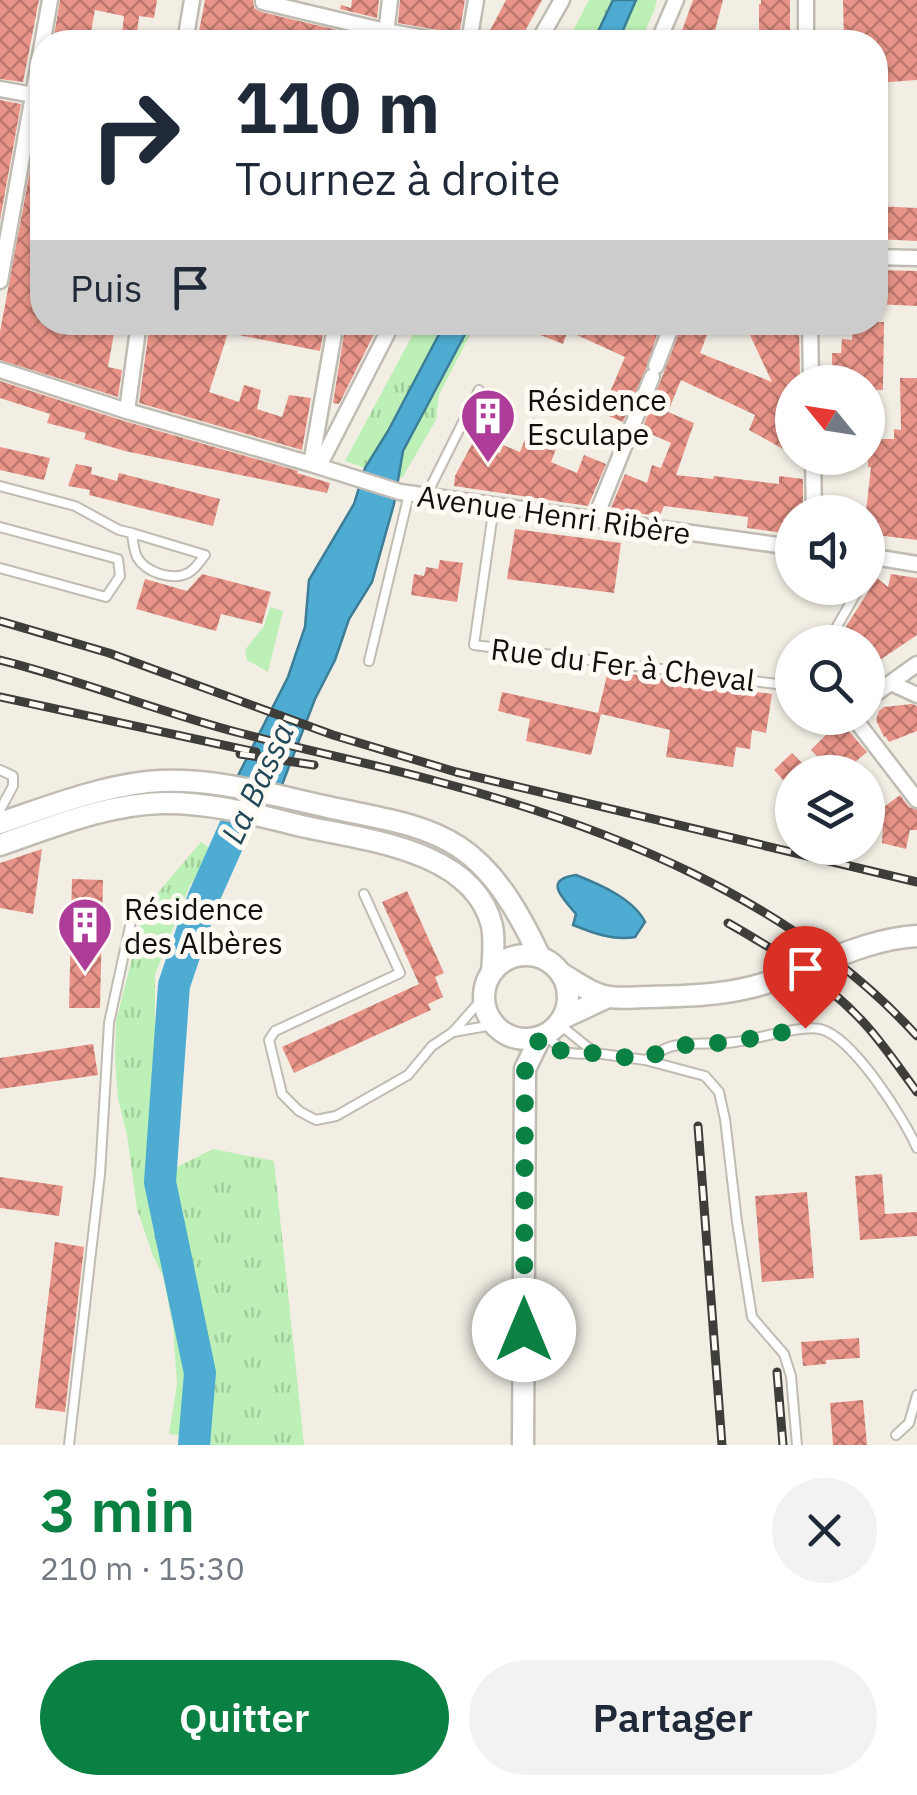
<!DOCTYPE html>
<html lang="fr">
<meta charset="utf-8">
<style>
body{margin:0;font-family:"IBM Plex Sans",sans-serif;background:#f2f2f3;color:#1f2937;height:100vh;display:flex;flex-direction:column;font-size:38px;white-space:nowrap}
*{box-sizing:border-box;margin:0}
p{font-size:32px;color:#747a83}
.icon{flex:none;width:55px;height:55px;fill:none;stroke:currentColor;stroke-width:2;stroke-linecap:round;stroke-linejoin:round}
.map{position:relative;height:1445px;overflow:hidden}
.drawer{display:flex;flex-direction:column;background:#fff;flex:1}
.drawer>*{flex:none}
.guide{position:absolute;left:30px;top:30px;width:858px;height:305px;border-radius:40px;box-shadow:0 2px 8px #0004;background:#fff;color:#1f2937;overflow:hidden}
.needle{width:65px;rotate:300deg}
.buttons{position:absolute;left:775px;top:365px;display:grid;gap:20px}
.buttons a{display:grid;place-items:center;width:110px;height:110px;border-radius:50%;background:#fff;box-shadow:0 2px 8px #0004;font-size:50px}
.pin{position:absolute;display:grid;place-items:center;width:85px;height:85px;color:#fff;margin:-102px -42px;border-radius:50% 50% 50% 0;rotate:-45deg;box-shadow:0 0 10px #0007}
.pin .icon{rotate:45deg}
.me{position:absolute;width:110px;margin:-55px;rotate:0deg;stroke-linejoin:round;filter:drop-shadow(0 0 8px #0008)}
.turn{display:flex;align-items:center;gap:35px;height:210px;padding:0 40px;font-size:45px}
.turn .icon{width:130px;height:130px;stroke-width:2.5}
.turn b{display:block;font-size:70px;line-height:85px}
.then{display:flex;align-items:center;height:95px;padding:0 40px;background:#0003;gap:20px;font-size:38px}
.round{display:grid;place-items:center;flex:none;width:105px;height:105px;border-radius:52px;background:#f2f2f3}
.head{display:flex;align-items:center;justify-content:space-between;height:170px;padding:0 40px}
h1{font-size:60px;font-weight:600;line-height:75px;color:#0b8043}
.action{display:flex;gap:20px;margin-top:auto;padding:20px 40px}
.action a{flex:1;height:115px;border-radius:60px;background:#0b8043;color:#fff;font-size:40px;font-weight:600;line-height:115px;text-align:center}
.action a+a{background:#f2f2f3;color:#1f2937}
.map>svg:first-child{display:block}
.grass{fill:url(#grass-tufts)}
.garden{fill:#bcf0b6}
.water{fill:#4eacd2;stroke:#3c7d97;stroke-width:2.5}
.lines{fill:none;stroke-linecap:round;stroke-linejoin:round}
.river{stroke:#4eacd2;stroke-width:32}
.building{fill:url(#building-cross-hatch)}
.lane-casing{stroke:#c0bcb3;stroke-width:12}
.street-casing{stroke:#c0bcb3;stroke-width:19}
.secondary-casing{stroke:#c0bcb3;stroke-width:25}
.lane{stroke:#fff;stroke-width:8}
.street{stroke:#fff;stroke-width:14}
.secondary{stroke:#fff;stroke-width:20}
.rail-casing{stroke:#3f3d39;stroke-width:9}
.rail{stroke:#fffbf4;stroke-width:5;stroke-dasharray:15;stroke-linecap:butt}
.route{stroke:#0b8043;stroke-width:18;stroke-dasharray:0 32.4}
.labels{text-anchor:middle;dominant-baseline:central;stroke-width:10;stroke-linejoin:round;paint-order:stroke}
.poi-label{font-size:30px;fill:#11100d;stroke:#fffbf4;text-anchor:start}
.street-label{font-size:30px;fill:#11100d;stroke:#fffbf4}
.water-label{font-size:32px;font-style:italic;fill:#1e4758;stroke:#fffbf4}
</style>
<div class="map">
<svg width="917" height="1445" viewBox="0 0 917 1445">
<defs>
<pattern id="grass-tufts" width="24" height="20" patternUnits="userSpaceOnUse" patternTransform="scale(2.5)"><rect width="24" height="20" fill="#bcf0b6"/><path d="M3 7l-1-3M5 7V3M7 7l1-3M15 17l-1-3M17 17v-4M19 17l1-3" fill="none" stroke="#a1cd9b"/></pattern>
<pattern id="building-cross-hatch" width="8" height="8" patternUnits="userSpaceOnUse" patternTransform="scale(2.5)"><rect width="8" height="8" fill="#e99488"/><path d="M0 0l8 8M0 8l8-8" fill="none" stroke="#bb776e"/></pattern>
</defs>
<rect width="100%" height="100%" fill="#f2eee4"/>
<g class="grass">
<polygon points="589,0 613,0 593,42 567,42"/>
<polygon points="636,0 657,0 654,11 640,42 618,42"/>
<polygon points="419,323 445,323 388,431 365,468 345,461"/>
<polygon points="471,323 476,323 439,395 436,420 402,478 397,476 403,451"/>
<polygon points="201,842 212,850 189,887 155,975 155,1178 213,1149 274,1161 304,1445 203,1445 203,1438 169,1434 177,1384 173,1326 163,1276 153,1256 137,1209 127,1135 118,1098 115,1060 116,1021 145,908"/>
</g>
<polygon class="garden" points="270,607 283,611 268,672 247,660 245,650 264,626"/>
<g class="water">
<polygon points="613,0 636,0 618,42 593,42"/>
<polygon points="445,323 471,323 403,451 394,504 372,582 349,619 335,660 315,699 270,816 221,809 288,677 305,627 309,580 354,504 365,468 388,431"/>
<path d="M576 875C599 884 634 899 645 922L635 937C614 941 593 933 573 925L576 914C563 898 542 880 576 875Z"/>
</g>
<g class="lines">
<polyline class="river" points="194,1445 200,1373 160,1182 174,985 203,899 256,780"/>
</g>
<g class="building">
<polygon points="0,0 39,0 23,82 0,79"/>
<polygon points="60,0 157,0 154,18 139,16 136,42 121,42 124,16 95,10 89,42 53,42"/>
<polygon points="205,0 253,0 254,8 261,12 375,39 375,42 300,42 273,36 271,42 197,42"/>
<polygon points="352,0 379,0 377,18 340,9 341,5 351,8"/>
<polygon points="400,0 465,0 459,36 449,32 398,23"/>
<polygon points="506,0 542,0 519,42 484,42"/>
<polygon points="693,0 723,0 712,42 678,42"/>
<polygon points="761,0 790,0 790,42 759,42 759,4 761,4"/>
<polygon points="843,0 917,0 917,80 875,83 875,42 844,42"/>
<polygon points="0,100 21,104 0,220"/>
<polygon points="42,106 42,322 116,322 108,367 122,370 118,397 0,360 0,332"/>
<polygon points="875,206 917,208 917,241 875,239"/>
<polygon points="875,270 917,271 917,306 875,304"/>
<polygon points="150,322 325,322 320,351 228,333 209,392 239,402 244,385 261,390 257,409 282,417 289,395 311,398 302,450 139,403"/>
<polygon points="346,322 380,322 339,404 333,403"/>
<polygon points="572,322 661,322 646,369 623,422 601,413 625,357 568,331 563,344 510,323"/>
<polygon points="683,322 712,322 700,353 772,382 750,335 755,322 799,322 800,382 792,382 792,454 749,430 755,415 681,380 668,412 694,423 676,475 713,479 714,476 779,484 779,476 803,479 803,512 792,512 792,534 747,528 748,517 664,506 660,516 610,510 625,474 647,483 652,465 661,468 671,443 642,430"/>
<polygon points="852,322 884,322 883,390 868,390 868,382 832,382 832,353 841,353 842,339 852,340"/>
<polygon points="900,378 917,378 917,540 868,534 868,512 866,512 871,467 868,467 868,439 894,439 894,429 901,430"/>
<polygon points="0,381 124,421 298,471 297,473 330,483 327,493 125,451 84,439 86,433 47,423 50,414 0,398"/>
<polygon points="533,418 563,431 551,462 577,473 584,455 606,464 588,506 454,486 455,476 473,442 500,453 503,445 520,452"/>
<polygon points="0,447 50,458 44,480 0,470"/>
<polygon points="76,464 92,467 91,474 117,481 119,473 220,499 213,526 89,495 90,490 68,486"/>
<polygon points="515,529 621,543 614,593 507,579"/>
<polygon points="440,560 463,563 457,602 411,595 414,574 424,576 426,567 438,569"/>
<polygon points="202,574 271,592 262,624 221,614 216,631 136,609 145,579 187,591"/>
<polygon points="891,574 917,578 917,635 868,668 868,642 836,642 877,578 888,587"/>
<polygon points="608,671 772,694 766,733 752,730 750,749 736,747 733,767 666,757 670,730 601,714 591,755 526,741 530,719 498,711 502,692 598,713"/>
<polygon points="912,704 917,706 917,731 889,742 885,736 884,737 876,720 879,711 884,707"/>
<polygon points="840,721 867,752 856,761 863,772 834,772 811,750"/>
<polygon points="792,753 803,764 785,782 774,770"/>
<polygon points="900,795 909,807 917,810 917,830 910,830 906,849 882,843 884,807"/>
<polygon points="42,849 33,914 0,908 0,863"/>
<polygon points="72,879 103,880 100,1008 69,1008"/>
<polygon points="407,891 444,973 435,977 443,997 428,1004 431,1010 294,1073 282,1047 419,984 382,902"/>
<polygon points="93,1044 98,1075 0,1089 0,1058"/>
<polygon points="882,1174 885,1214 917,1212 917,1236 860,1240 855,1176"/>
<polygon points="0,1177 63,1186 59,1216 0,1208"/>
<polygon points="807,1192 814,1278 762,1282 755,1196"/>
<polygon points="55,1242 84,1247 65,1412 35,1408"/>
<polygon points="859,1338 860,1358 826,1360 826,1364 803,1366 801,1342"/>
<polygon points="863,1400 867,1445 833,1445 830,1403"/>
</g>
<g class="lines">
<g class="lane-casing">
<g id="lane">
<path d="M0 486 75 506 119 530 132 533 205 555C200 561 196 569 188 573 173 581 146 573 137 557 134 551 133 541 132 533"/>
<polyline points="426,496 479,390"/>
<polyline points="494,506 474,645 792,686"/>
<polyline points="0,527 118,559 120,576 106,597 0,568"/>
<polyline points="828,642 859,588"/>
<polyline points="369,661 409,494"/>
<polyline points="0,770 13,776 13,786 0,810"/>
<polyline points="364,894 400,973 275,1031 269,1040 282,1094 299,1111 316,1120 336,1116 408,1075 432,1046 453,1032 483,998"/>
<polyline points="453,1032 493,1025"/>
<path d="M547 1035C563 1055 570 1055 595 1053L559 1024"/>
<polyline points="595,1053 645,1060 705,1076 719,1092 725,1119 737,1222 752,1317 784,1354 791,1376 797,1445"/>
<path d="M645 1060C653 1056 663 1048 673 1046 692 1042 715 1045 735 1042 757 1039 800 1025 820 1029 852 1036 904 1118 917 1148"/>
<polyline points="896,1435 909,1423 917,1395"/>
<polyline points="69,1445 100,1174 109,1023 135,903"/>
</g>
</g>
<g class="street-casing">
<g id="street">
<polyline points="264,0 263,2 385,31 447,42"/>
<polyline points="806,0 806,42"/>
<polyline points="185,42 192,0"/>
<polyline points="385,42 390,0"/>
<polyline points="469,42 476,0"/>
<polyline points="538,42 562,0"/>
<polyline points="658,42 676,0"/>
<polyline points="0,89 39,96"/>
<polyline points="875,257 917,258"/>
<polyline points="0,281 50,0"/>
<polyline points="810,322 811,382"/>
<polyline points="656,366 673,322"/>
<polyline points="0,370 127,411 311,464 400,492 792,547"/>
<polyline points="127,411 139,322"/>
<polyline points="813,458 814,512"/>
<polyline points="311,464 336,322"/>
<polyline points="319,466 393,322"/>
<polyline points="594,521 652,377"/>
<polyline points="868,556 917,564"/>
<polyline points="891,683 917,695"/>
<polyline points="868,699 917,664"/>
<polyline points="854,718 917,800"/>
</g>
</g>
<g class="secondary-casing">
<g id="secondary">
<path d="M0 823C48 807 96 788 147 782 209 776 268 794 328 807 372 817 421 822 459 847 497 872 521 917 540 957"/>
<path d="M0 845C52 827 107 804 163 803 211 802 260 816 306 827 367 840 474 851 492 926 495 941 493 957 492 972"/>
<circle cx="526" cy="997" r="42"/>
<path d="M562 974C576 982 593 995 610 997 622 999 636 997 649 997 695 996 734 995 778 979 824 963 867 939 917 936"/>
<polyline points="563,1018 608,997"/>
<polyline points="523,1445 525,1069 540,1038"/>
</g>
</g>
<use href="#lane" class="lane"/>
<use href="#street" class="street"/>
<use href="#secondary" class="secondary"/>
<g class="rail-casing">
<g id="rail">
<polyline points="0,621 109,653 333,735 456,772 917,882"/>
<path d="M0 660C81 680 159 712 240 733 304 750 369 763 432 780 608 826 792 899 917 1036"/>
<polyline points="0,697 256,752"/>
<polyline points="240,754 314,765"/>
<path d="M728 923C777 951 827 982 865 1024 884 1045 900 1069 917 1092"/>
<polyline points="698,1126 722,1445"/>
<polyline points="777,1372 783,1445"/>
</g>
</g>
<use href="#rail" class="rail"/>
</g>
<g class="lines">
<polyline class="route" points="524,1330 525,1069 540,1038 547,1035 559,1050 574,1054 594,1053 645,1060 670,1046 733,1042 805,1028"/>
</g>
<defs>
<g id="building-pin" transform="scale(2.875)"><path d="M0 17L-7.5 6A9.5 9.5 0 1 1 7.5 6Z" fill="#ae3d99" stroke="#fffbf4"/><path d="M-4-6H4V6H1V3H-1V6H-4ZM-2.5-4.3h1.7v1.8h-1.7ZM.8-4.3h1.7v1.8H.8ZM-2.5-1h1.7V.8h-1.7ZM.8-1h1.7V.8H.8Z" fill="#fff"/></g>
</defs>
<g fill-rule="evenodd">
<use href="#building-pin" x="488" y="416"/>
<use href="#building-pin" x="85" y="925"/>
</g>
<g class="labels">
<g class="poi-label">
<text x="527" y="399">Résidence<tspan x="527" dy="34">Esculape</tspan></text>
<text x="124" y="908">Résidence<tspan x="124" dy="34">des Albères</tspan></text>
</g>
<g class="street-label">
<text transform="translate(554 514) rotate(8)">Avenue Henri Ribère</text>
<text transform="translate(623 664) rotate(7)">Rue du Fer à Cheval</text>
</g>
<g class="water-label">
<text transform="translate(257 783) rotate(-65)">La Bassa</text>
</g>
</g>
</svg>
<div class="buttons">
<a><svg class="needle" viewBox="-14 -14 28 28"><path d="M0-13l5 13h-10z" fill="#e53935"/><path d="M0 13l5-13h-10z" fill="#747a83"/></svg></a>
<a><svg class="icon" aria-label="sound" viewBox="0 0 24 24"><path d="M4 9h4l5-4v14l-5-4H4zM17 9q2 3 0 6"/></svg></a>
<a><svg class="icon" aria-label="search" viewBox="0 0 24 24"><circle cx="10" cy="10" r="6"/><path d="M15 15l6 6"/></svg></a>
<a><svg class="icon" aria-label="layers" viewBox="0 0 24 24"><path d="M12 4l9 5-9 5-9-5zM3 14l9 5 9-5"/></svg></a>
</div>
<div class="pin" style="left:805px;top:1028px;background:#d93025"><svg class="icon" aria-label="arrive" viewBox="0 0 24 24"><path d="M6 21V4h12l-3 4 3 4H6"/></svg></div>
<svg class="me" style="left:524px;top:1330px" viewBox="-20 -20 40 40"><circle r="19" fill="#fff"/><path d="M0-13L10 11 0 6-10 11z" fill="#0b8043"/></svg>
<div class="guide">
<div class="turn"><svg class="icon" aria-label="right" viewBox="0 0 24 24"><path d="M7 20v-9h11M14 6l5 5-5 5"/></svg><div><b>110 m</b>Tournez à droite</div></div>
<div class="then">Puis<svg class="icon" aria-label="arrive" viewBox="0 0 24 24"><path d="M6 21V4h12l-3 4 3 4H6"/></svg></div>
</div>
</div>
<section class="drawer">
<div class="head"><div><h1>3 min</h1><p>210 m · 15:30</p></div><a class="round"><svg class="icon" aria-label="close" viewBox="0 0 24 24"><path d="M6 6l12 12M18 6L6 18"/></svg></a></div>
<div class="action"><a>Quitter</a><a>Partager</a></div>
</section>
